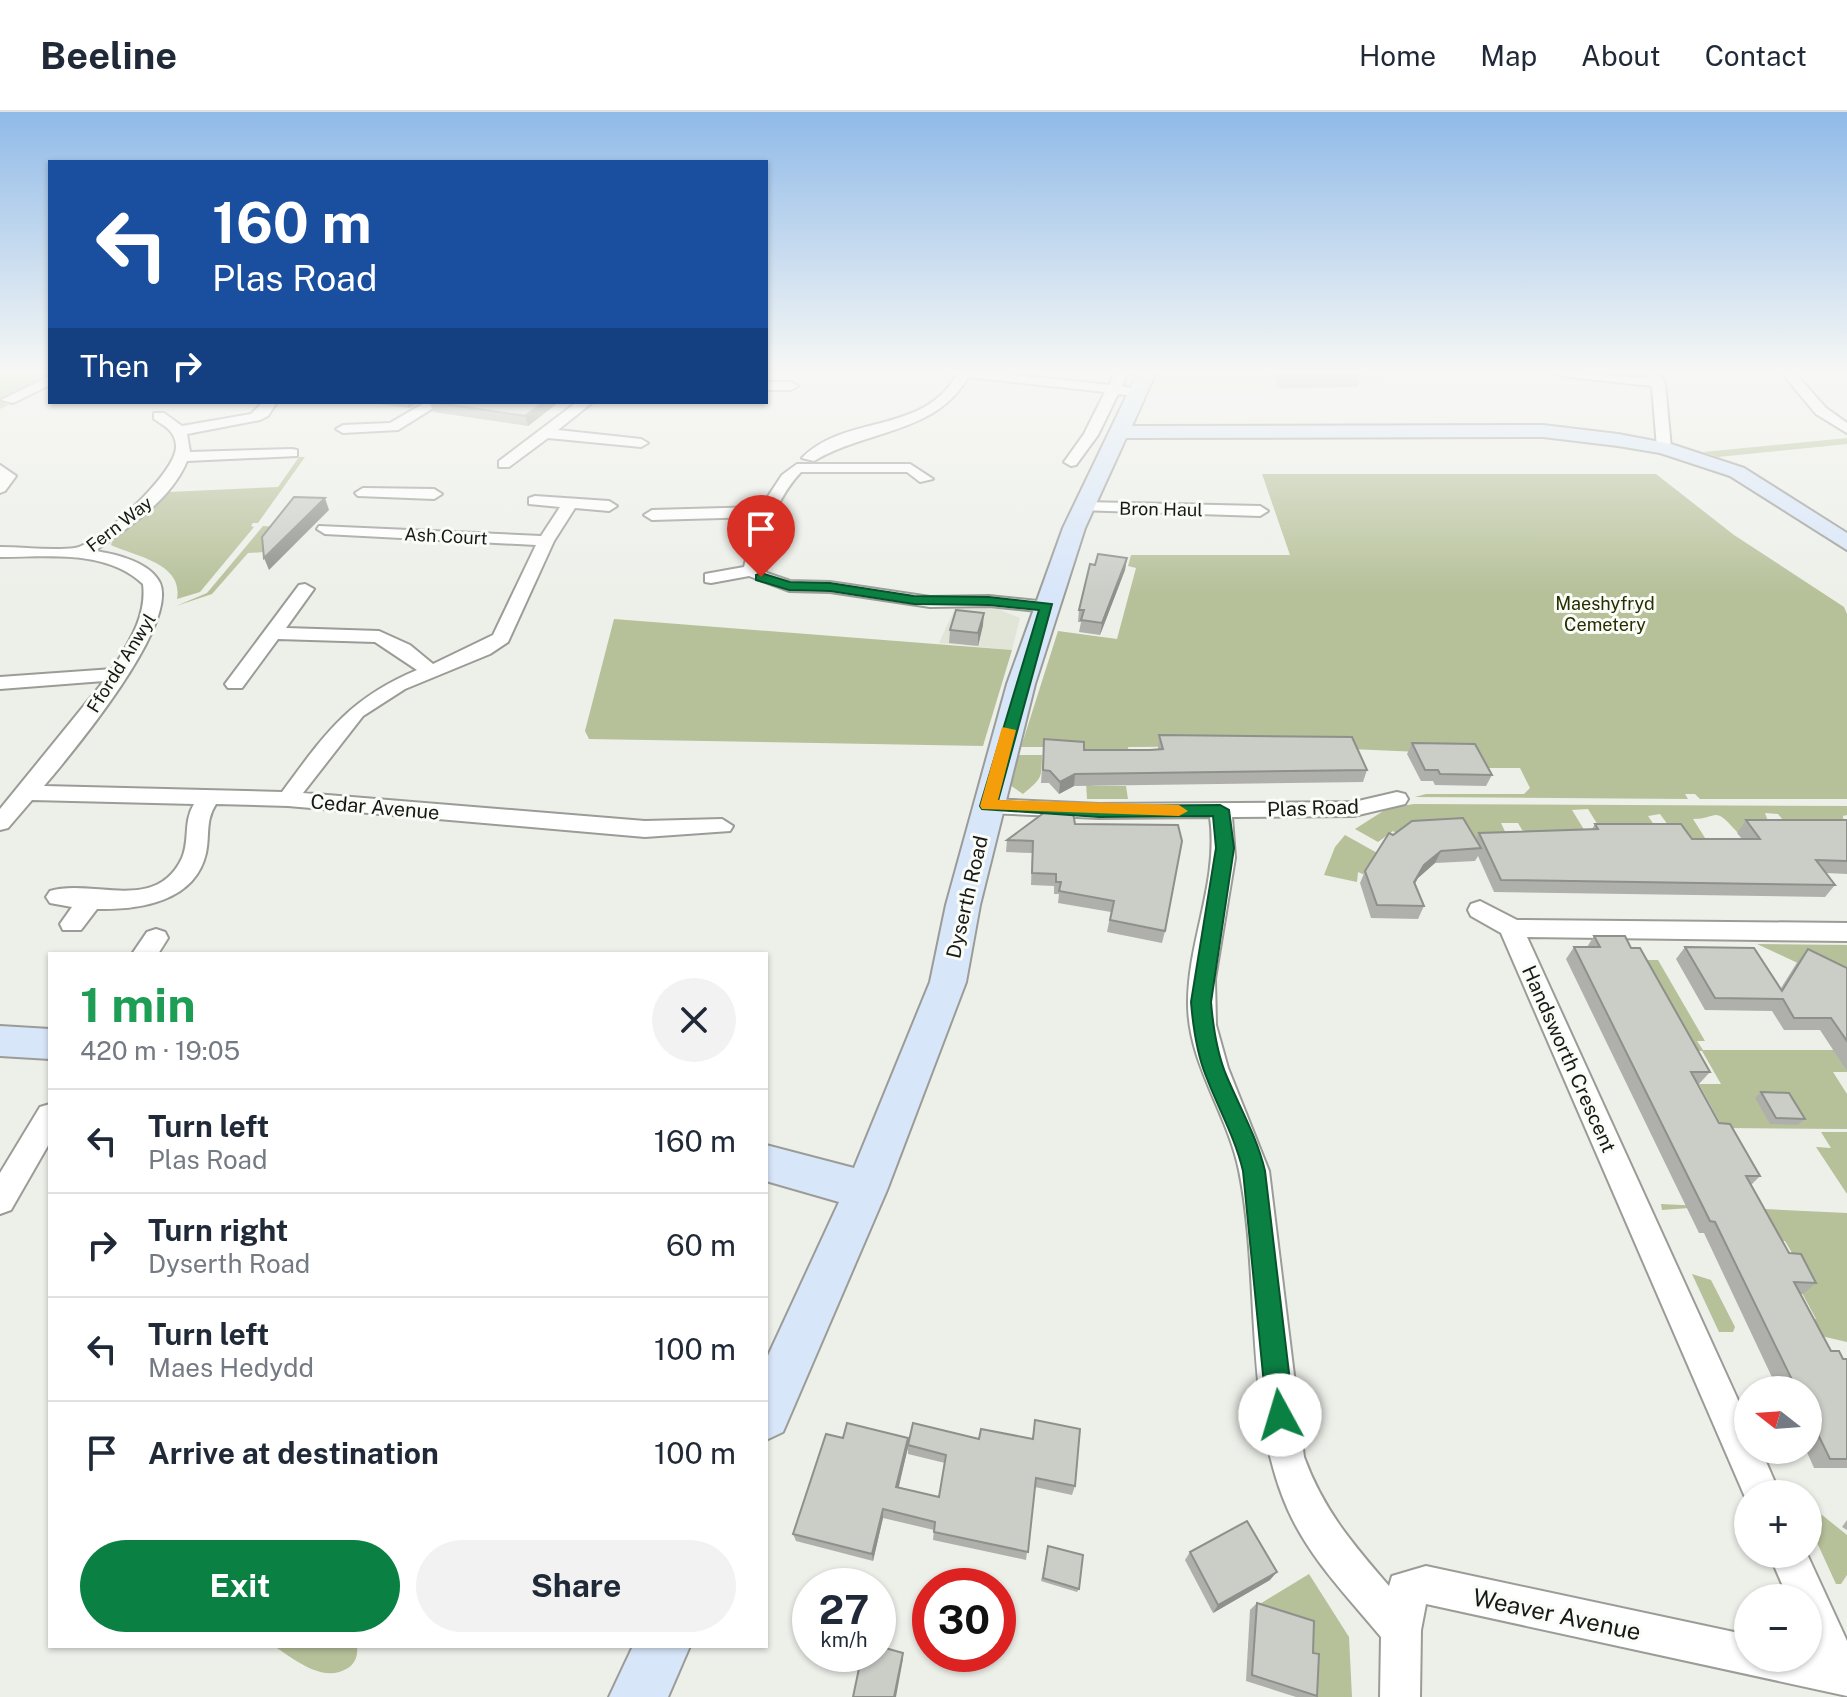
<!DOCTYPE html>
<meta charset="utf-8">
<style>
body{margin:0;font-family:"Public Sans",sans-serif;background:#f2f2f3;color:#1f2937;height:100vh;display:flex;flex-direction:column;font-size:30px;white-space:nowrap}
*{box-sizing:border-box;margin:0}
p{font-size:26px;color:#747a83}
.icon{flex:none;width:44px;height:44px;fill:none;stroke:currentColor;stroke-width:2;stroke-linecap:round;stroke-linejoin:round}
.map{position:relative;flex:1;overflow:hidden}
.sheet{position:absolute;left:48px;top:840px;width:720px;height:696px;display:flex;flex-direction:column;background:#fff;border-radius:0px;box-shadow:0 2px 6px #0004}
.sheet>*{flex:none}
.guide{position:absolute;left:48px;top:48px;width:720px;height:244px;border-radius:0px;box-shadow:0 2px 6px #0004;background:#1a4fa0;color:#fff;overflow:hidden}
.needle{width:52px;rotate:287deg}
.tools{position:absolute;left:1734px;top:1264px;display:grid;gap:16px}
.tools a{display:grid;place-items:center;width:88px;height:88px;border-radius:50%;background:#fff;box-shadow:0 2px 6px #0004;font-size:40px}
.speed{position:absolute;left:792px;top:1456px;display:flex;gap:16px;font-size:40px;font-weight:700;text-align:center}
.speed>*{display:grid;place-content:center;width:104px;height:104px;border-radius:50%;background:#fff;box-shadow:0 2px 6px #0004;line-height:1}
.speed small{font-size:20px;font-weight:400}
.speed .limit{border:12px solid #d22;background:#fff;color:#111}
.pin{position:absolute;display:grid;place-items:center;width:68px;height:68px;color:#fff;margin:-82px -34px;border-radius:50% 50% 50% 0;rotate:-45deg;box-shadow:0 0 8px #0007}
.pin .icon{rotate:45deg}
.me{position:absolute;width:88px;margin:-44px;rotate:354deg;stroke-linejoin:round;filter:drop-shadow(0 0 6px #0008)}
.turn{display:flex;align-items:center;gap:28px;height:168px;padding:0 32px;font-size:36px}
.turn .icon{width:104px;height:104px;stroke-width:2.5}
.turn b{display:block;font-size:56px;line-height:68px}
.then{display:flex;align-items:center;height:76px;padding:0 32px;background:#0003;gap:16px;font-size:30px}
.round{display:grid;place-items:center;flex:none;width:84px;height:84px;border-radius:42px;background:#f2f2f3}
.overview{display:flex;align-items:center;justify-content:space-between;height:136px;padding:0 32px}
h1{font-size:48px;font-weight:700;line-height:60px;color:#1e9e55}
.cta{display:flex;gap:16px;margin-top:auto;padding:16px 32px}
.cta a{flex:1;height:92px;border-radius:48px;background:#0b8043;color:#fff;font-size:32px;font-weight:700;line-height:92px;text-align:center}
.cta a+a{background:#f2f2f3;color:#1f2937}
ul{padding:0;list-style:none}
li{display:flex;align-items:center;gap:24px;height:104px;padding:0 32px;border-top:2px solid #e0e1e3}
li div{flex:1}
li b{display:block;font-size:30px}
li em{font-style:normal}
header{display:flex;align-items:center;gap:48px;box-sizing:border-box;height:112px;padding:0 40px;background:#fff;border-bottom:2px solid #e0e1e3}
header strong{font-size:38px}
nav{display:flex;gap:44px;margin-inline-start:auto;font-size:28px}
.map>svg:first-child{display:block}
.built{fill:#e1e5d8}
.green{fill:#b6c099}
.lines{fill:none;stroke-linecap:round;stroke-linejoin:round}
.street-casing{stroke:#9b9c97;stroke-width:4}
.secondary-casing{stroke:#9b9c97;stroke-width:4}
.street{fill:#fff;fill-rule:evenodd}
.secondary{fill:#d8e6fa;fill-rule:evenodd}
.wall{fill:#afb0ab;fill-rule:evenodd}
.shaded-wall{fill:#8e908b}
.building{fill:#cbcdc7;stroke:#8e908b;stroke-width:2}
.route{fill:#0b8043;stroke:#07532c;stroke-width:2}
.slow{fill:#f59e0b}
.labels{text-anchor:middle;dominant-baseline:central;stroke-width:6;stroke-linejoin:round;paint-order:stroke}
.far-street-label{font-size:18px;fill:#181816;stroke:#fafcf7}
.far-park-label{font-size:18px;fill:#262f00;stroke:#fafcf7}
.street-label{font-size:20px;fill:#181816;stroke:#fafcf7}
.near-street-label{font-size:24px;fill:#181816;stroke:#fafcf7}
</style>
<header>
<strong>Beeline</strong>
<nav><a>Home</a><a>Map</a><a>About</a><a>Contact</a></nav>
</header>
<div class="map">
<svg width="1847" height="1585" viewBox="0 0 1847 1585">
<rect width="100%" height="100%" fill="#edefe9"/>
<g class="built">
<polygon points="1159,260 1374,260 1390,275 1151,280"/>
<polygon points="956,494 998,497 1020,506 1012,538 939,531"/>
</g>
<g class="green">
<polygon points="0,260 50,260 50,265 3,291 9,293 0,297"/>
<polygon points="1847,326 1847,332 1718,345 1703,340"/>
<path d="M299 345H305L258 411H253L251 414 254 415 200 480 177 487C184 451 134 444 111 433L113 426 169 380 278 375Z"/>
<polygon points="1262,362 1656,362 1734,423 1844,495 1847,502 1847,687 1700,687 1695,682 1685,682 1688,687 1415,685 1426,682 1524,682 1530,676 1520,656 1478,656 1420,640 1281,634 1128,635 1130,650 1089,650 1092,674 1126,674 1128,687 1087,687 1084,635 1021,635 1058,519 1117,527 1136,456 1128,454 1131,443 1290,443"/>
<polygon points="263,414 300,416 264,440 248,441 212,482 176,494 207,481"/>
<polygon points="614,507 1012,538 983,634 589,627 585,619"/>
<path d="M1018 643H1042C1041 665 1044 665 1023 682L1010 673Z"/>
<path d="M1414 692 1847 694V703L1843 704 1847 752 1788 714 1778 702 1765 701 1769 712 1750 721 1737 720C1713 692 1718 707 1693 707L1714 740 1687 739 1660 702 1648 704 1671 738 1612 736 1588 697 1572 698 1599 742H1536L1518 711H1501L1509 728 1420 735 1393 719 1378 730 1355 717 1388 696Z"/>
<polygon points="1345,723 1379,742 1365,763 1358,760 1357,770 1324,763 1335,735"/>
<polygon points="1757,832 1847,833 1847,874"/>
<polygon points="1639,848 1658,848 1705,929 1697,929 1703,938 1847,938 1847,960 1833,960 1847,982 1847,1017 1723,1016 1699,972 1721,972 1702,939 1665,937"/>
<polygon points="1821,1020 1847,1020 1847,1082 1816,1035 1831,1036"/>
<polygon points="1661,1092 1847,1101 1847,1230 1821,1224 1794,1206 1816,1207 1787,1153 1795,1146 1785,1129 1762,1128 1689,1096 1662,1098"/>
<polygon points="1692,1162 1711,1168 1735,1215 1733,1220 1719,1220"/>
<polygon points="1808,1397 1822,1403 1847,1423 1847,1463 1841,1472 1836,1472 1808,1411"/>
<polygon points="1309,1462 1349,1525 1352,1585 1310,1585 1250,1498"/>
<path d="M274 1534H357C358 1542 356 1551 348 1556 323 1572 294 1547 274 1534Z"/>
</g>
<g class="lines">
<g class="street-casing">
<g id="street">
<path d="M949 260H990L1109 273 1116 260H1128L1122 274 1145 280 1138 284 1118 282 1098 323 1076 353 1071 354 1064 350 1084 322 1105 280 968 265C936 322 865 318 814 349L802 346C845 302 922 323 956 264Z"/>
<polygon points="1554,260 1649,266 1646,260 1658,260 1665,271 1671,336 1664,340 1657,336 1652,274 1560,264"/>
<polygon points="1781,260 1794,260 1826,296 1847,311 1847,321 1816,302"/>
<polygon points="50,264 50,273 13,291 1,288"/>
<polygon points="766,270 791,270 798,274 791,278 766,278"/>
<path d="M263 290H277L268 304 260 308 187 322 190 340 292 337 297 338V344L187 349C171 388 129 415 95 439 116 442 150 450 160 471 178 514 73 640 44 674L282 680C325 622 348 587 417 558L375 530 278 527 242 576H228L225 572 299 473 305 472 314 477 286 516 379 519 410 533 433 552 493 523 536 433 325 422 317 417 319 414 541 424 560 395 529 392V386L535 384 609 389 617 394 609 399 575 396 554 429 508 530 490 542 405 577 363 604 303 681 645 709 722 707 733 714 730 719 645 725 288 694 216 692C205 709 210 723 206 741 195 790 139 798 97 797L81 818H63L60 812 72 795 50 791 46 785 50 779C92 766 156 802 182 746 190 728 183 710 194 692L32 688 8 716 0 718V697L104 569 0 577V565L113 557C129 530 147 504 143 472 106 437 47 445 0 445V435C24 435 51 439 75 436 98 433 178 360 176 334 176 320 165 314 154 307V301H164L182 314 251 302Z"/>
<polygon points="426,290 443,290 398,318 343,321 336,317 343,313 390,311"/>
<polygon points="577,290 593,290 558,318 641,327 648,331 641,335 548,326 509,355 499,355 499,349"/>
<path d="M797 352H910L933 367 920 370 907 360H801C777 385 768 417 759 450L767 461 790 469 830 470 930 485 989 484 1047 490 1056 495 1047 500 989 494 930 495 830 480 789 479 749 464 711 471 705 470V462L744 455 757 405 652 408 644 403 652 398 761 395 782 363Z"/>
<polygon points="0,353 16,364 5,379 0,381"/>
<polygon points="363,376 434,377 442,382 434,387 358,384 355,381"/>
<polygon points="1084,390 1260,394 1268,399 1260,404 1078,398 1078,392"/>
<path d="M1397 680 1405 682 1408 687 1405 692 1354 704 1232 705 1235 746 1215 867 1216 913 1228 956 1269 1059 1304 1345C1324 1399 1352 1431 1389 1474L1392 1464 1426 1454 1748 1523V1546H1808V1486H1788L1769 1442H1807L1847 1529V1584L1426 1492 1421 1518 1420 1585H1380L1381 1525C1348 1485 1310 1447 1288 1398 1243 1297 1261 1166 1239 1058 1227 1000 1188 952 1188 891 1188 828 1219 769 1210 705L1099 706 988 701 977 694 988 687 1099 692 1354 690Z"/>
<polygon points="1480,789 1517,808 1847,811 1847,829 1527,825 1748,1310 1748,1338 1761,1338 1780,1382 1748,1382 1748,1392 1501,821 1471,804 1468,798 1471,792"/>
<polygon points="156,817 165,820 168,826 158,842 132,842 147,820"/>
<polygon points="50,992 50,1030 11,1098 0,1102 0,1061 40,995"/>
</g>
</g>
<g class="secondary-casing">
<g id="secondary">
<polygon points="1138,260 1156,260 1132,314 1543,313 1618,322 1671,332 1744,356 1847,421 1847,438 1730,364 1660,341 1618,334 1543,325 1126,326 1085,416 1035,572 980,793 966,870 887,1078 783,1320 766,1328 766,1248 839,1090 766,1069 766,1033 854,1056 930,870 946,793 1007,572 1063,416"/>
<polygon points="0,914 50,917 50,947 0,944"/>
<polygon points="633,1534 690,1534 668,1585 609,1585"/>
</g>
</g>
<use href="#street" class="street"/>
<use href="#secondary" class="secondary"/>
</g>
<g class="wall">
<polygon points="1070,260 1100,260 1099,262"/>
<polygon points="1269,260 1360,260 1361,261 1357,275 1281,276"/>
<polygon points="361,290 420,290 409,296"/>
<polygon points="430,290 559,290 528,314 433,300"/>
<polygon points="1127,446 1125,458 1100,523 1079,520 1081,510 1078,510 1079,498 1095,453"/>
<polygon points="983,513 978,534 949,531 950,518"/>
<polygon points="1159,623 1367,658 1363,670 1074,674 1059,682 1049,671 1041,671 1044,627 1084,638 1150,638 1158,637"/>
<polygon points="1412,631 1492,663 1486,674 1435,673 1433,669 1421,669 1407,642"/>
<polygon points="1746,708 1847,708 1847,762 1826,761 1835,773 1825,785 1494,780 1478,744 1475,749 1435,751 1418,766 1415,772 1424,794 1418,807 1371,806 1360,771 1365,759 1393,723 1476,727 1479,721 1592,717 1595,712 1692,727 1742,727 1737,721"/>
<polygon points="1075,712 1165,819 1162,831 1107,820 1111,800 1058,791 1059,782 1054,782 1054,774 1031,773 1032,741 1006,740 1007,728"/>
<polygon points="1594,824 1631,836 1710,960 1699,972 1698,972 1719,1011 1760,1064 1751,1073 1789,1141 1816,1171 1803,1182 1800,1182 1831,1239 1843,1247 1847,1247 1847,1356 1814,1356 1806,1338 1808,1338 1808,1278 1778,1278 1704,1121 1699,1121 1566,847 1574,835 1587,835"/>
<polygon points="1685,835 1781,876 1798,849 1808,837 1847,856 1847,959 1820,918 1784,918 1772,899 1705,898 1676,847"/>
<polygon points="1761,980 1805,1007 1798,1013 1770,1012 1755,986"/>
<path d="M1035 1308 1075 1374 1072 1383 1035 1375 1026 1448 933 1428 934 1418 883 1406 873 1449 796 1429 793 1422 843 1326 908 1332 979 1327H1032ZM908 1336V1342L945 1351 939 1385 898 1375Z"/>
<polygon points="1847,1408 1847,1418 1842,1415"/>
<polygon points="1048,1434 1079,1477 1077,1480 1041,1469"/>
<polygon points="1190,1440 1270,1468 1213,1501 1185,1448"/>
<polygon points="1257,1491 1313,1541 1317,1584 1316,1585 1296,1585 1246,1569 1250,1498"/>
</g>
<g class="shaded-wall">
<polygon points="407,290 420,290 409,296"/>
<polygon points="544,290 559,290 528,314 525,304"/>
<polygon points="325,386 329,398 269,458 264,446"/>
<polygon points="1127,446 1125,458 1100,523 1102,511"/>
<polygon points="984,501 983,513 978,534 978,521"/>
<polygon points="1075,662 1074,674 1059,682 1060,670"/>
<polygon points="1441,739 1435,751 1418,766 1408,782 1424,753"/>
<polygon points="908,1326 908,1335 897,1383 896,1375"/>
<polygon points="883,1397 883,1406 873,1449 872,1442"/>
<polygon points="1277,1460 1270,1468 1213,1501 1218,1493"/>
<polygon points="903,1541 903,1547 896,1585 894,1585"/>
</g>
<g class="building">
<polygon points="1282,260 1360,260 1361,261 1284,262"/>
<polygon points="431,290 544,290 525,304"/>
<polygon points="294,385 325,386 264,446 262,425"/>
<polygon points="1098,442 1127,446 1102,511 1081,508 1084,498 1079,498 1090,452 1095,453"/>
<polygon points="956,498 984,501 978,521 950,518"/>
<polygon points="1159,623 1352,625 1367,658 1075,662 1060,670 1050,659 1043,658 1044,627 1084,630 1084,638 1150,638 1163,637"/>
<polygon points="1412,631 1475,632 1492,663 1440,662 1438,658 1425,658"/>
<polygon points="1045,700 1073,701 1075,712 1178,713 1182,729 1165,819 1110,808 1114,789 1059,779 1061,770 1056,770 1056,762 1032,761 1033,729 1007,728"/>
<polygon points="1463,706 1481,736 1441,739 1424,753 1414,770 1424,794 1377,793 1365,759 1389,721 1393,723 1412,709"/>
<polygon points="1746,708 1847,708 1847,749 1816,748 1835,773 1501,768 1479,721 1598,717 1595,712 1681,712 1692,727 1760,727"/>
<polygon points="1594,824 1625,824 1631,836 1640,836 1710,960 1691,960 1719,1011 1730,1012 1760,1064 1746,1064 1789,1141 1801,1142 1816,1171 1794,1170 1831,1239 1839,1239 1843,1247 1847,1247 1847,1347 1830,1347 1808,1302 1808,1278 1797,1278 1715,1110 1710,1109 1574,835 1600,835"/>
<polygon points="1685,835 1754,836 1782,879 1808,837 1847,856 1847,929 1831,906 1794,906 1783,887 1715,886"/>
<polygon points="1761,980 1789,981 1805,1007 1776,1006"/>
<polygon points="1035,1308 1080,1317 1075,1374 1036,1366 1028,1440 934,1420 935,1410 883,1397 872,1442 793,1422 826,1322 843,1326 847,1311 908,1326 896,1375 939,1385 946,1343 908,1333 913,1311 979,1327 981,1317 1033,1327"/>
<polygon points="1247,1409 1277,1460 1218,1493 1190,1440"/>
<polygon points="1048,1434 1083,1443 1079,1477 1043,1466"/>
<polygon points="1257,1491 1314,1509 1313,1541 1319,1542 1317,1584 1252,1563"/>
<polygon points="878,1534 903,1541 894,1585 853,1585 862,1542 878,1542"/>
</g>
<linearGradient id="sky" x2="0" y2="1"><stop stop-color="#90bae8"/><stop offset="0.54" stop-color="#f7f8f5"/><stop offset="1" stop-color="#f7f8f5" stop-opacity="0"/></linearGradient>
<rect width="1847" height="482" fill="url(#sky)"/>
<path class="route" d="M761 461 790 470 830 471 914 484 989 485 1052 492 998 689 1099 694 1220 693 1229 698 1234 736 1211 890C1213 914 1217 942 1227 965 1240 996 1257 1025 1265 1059L1294 1303 1290 1312 1280 1316 1271 1312 1267 1303 1243 1059C1235 1025 1218 996 1206 964 1197 942 1193 914 1191 890L1216 736 1213 704 1099 705 982 697 980 694 1039 498 989 493 914 492 830 479 789 478 756 468V463Z"/>
<polygon class="slow" points="1002,615 1016,618 998,688 1179,693 1188,699 1179,704 982,697 980,694"/>
<g class="labels">
<g class="far-street-label">
<text transform="translate(1161 397) rotate(1)">Bron Haul</text>
<text transform="translate(119 412) rotate(-38)">Fern Way</text>
<text transform="translate(446 424) rotate(3)">Ash Court</text>
<text transform="translate(121 551) rotate(-58)">Ffordd Anwyl</text>
</g>
<g class="far-park-label">
<text x="1605" y="491">Maeshyfryd<tspan x="1605" dy="21">Cemetery</tspan></text>
</g>
<g class="street-label">
<text transform="translate(375 695) rotate(5)">Cedar Avenue</text>
<text transform="translate(1313 696) rotate(-2)">Plas Road</text>
<text transform="translate(967 785) rotate(-77)">Dyserth Road</text>
<text transform="translate(1569 947) rotate(66)">Handsworth Crescent</text>
</g>
<g class="near-street-label">
<text transform="translate(1557 1502) rotate(12)">Weaver Avenue</text>
</g>
</g>
</svg>
<div class="tools">
<a><svg class="needle" viewBox="-14 -14 28 28"><path d="M0-13l5 13h-10z" fill="#e53935"/><path d="M0 13l5-13h-10z" fill="#747a83"/></svg></a>
<a>+</a>
<a>−</a>
</div>
<div class="speed"><div>27<small>km/h</small></div><div class="limit">30</div></div>
<div class="pin" style="left:761px;top:465px;background:#d93025"><svg class="icon" aria-label="arrive" viewBox="0 0 24 24"><path d="M6 21V4h12l-3 4 3 4H6"/></svg></div>
<svg class="me" style="left:1280px;top:1303px" viewBox="-20 -20 40 40"><circle r="19" fill="#fff"/><path d="M0-13L10 11 0 6-10 11z" fill="#0b8043"/></svg>
<div class="guide">
<div class="turn"><svg class="icon" aria-label="left" viewBox="0 0 24 24"><path d="M17 20v-9H6M10 6l-5 5 5 5"/></svg><div><b>160 m</b>Plas Road</div></div>
<div class="then">Then<svg class="icon" aria-label="right" viewBox="0 0 24 24"><path d="M7 20v-9h11M14 6l5 5-5 5"/></svg></div>
</div>
<section class="sheet">
<div class="overview"><div><h1>1 min</h1><p>420 m · 19:05</p></div><a class="round"><svg class="icon" aria-label="close" viewBox="0 0 24 24"><path d="M6 6l12 12M18 6L6 18"/></svg></a></div>
<ul>
<li><svg class="icon" aria-label="left" viewBox="0 0 24 24"><path d="M17 20v-9H6M10 6l-5 5 5 5"/></svg><div><b>Turn left</b><p>Plas Road</p></div><em>160 m</em></li>
<li><svg class="icon" aria-label="right" viewBox="0 0 24 24"><path d="M7 20v-9h11M14 6l5 5-5 5"/></svg><div><b>Turn right</b><p>Dyserth Road</p></div><em>60 m</em></li>
<li><svg class="icon" aria-label="left" viewBox="0 0 24 24"><path d="M17 20v-9H6M10 6l-5 5 5 5"/></svg><div><b>Turn left</b><p>Maes Hedydd</p></div><em>100 m</em></li>
<li><svg class="icon" aria-label="arrive" viewBox="0 0 24 24"><path d="M6 21V4h12l-3 4 3 4H6"/></svg><div><b>Arrive at destination</b></div><em>100 m</em></li>
</ul>
<div class="cta"><a>Exit</a><a>Share</a></div>
</section>
</div>
